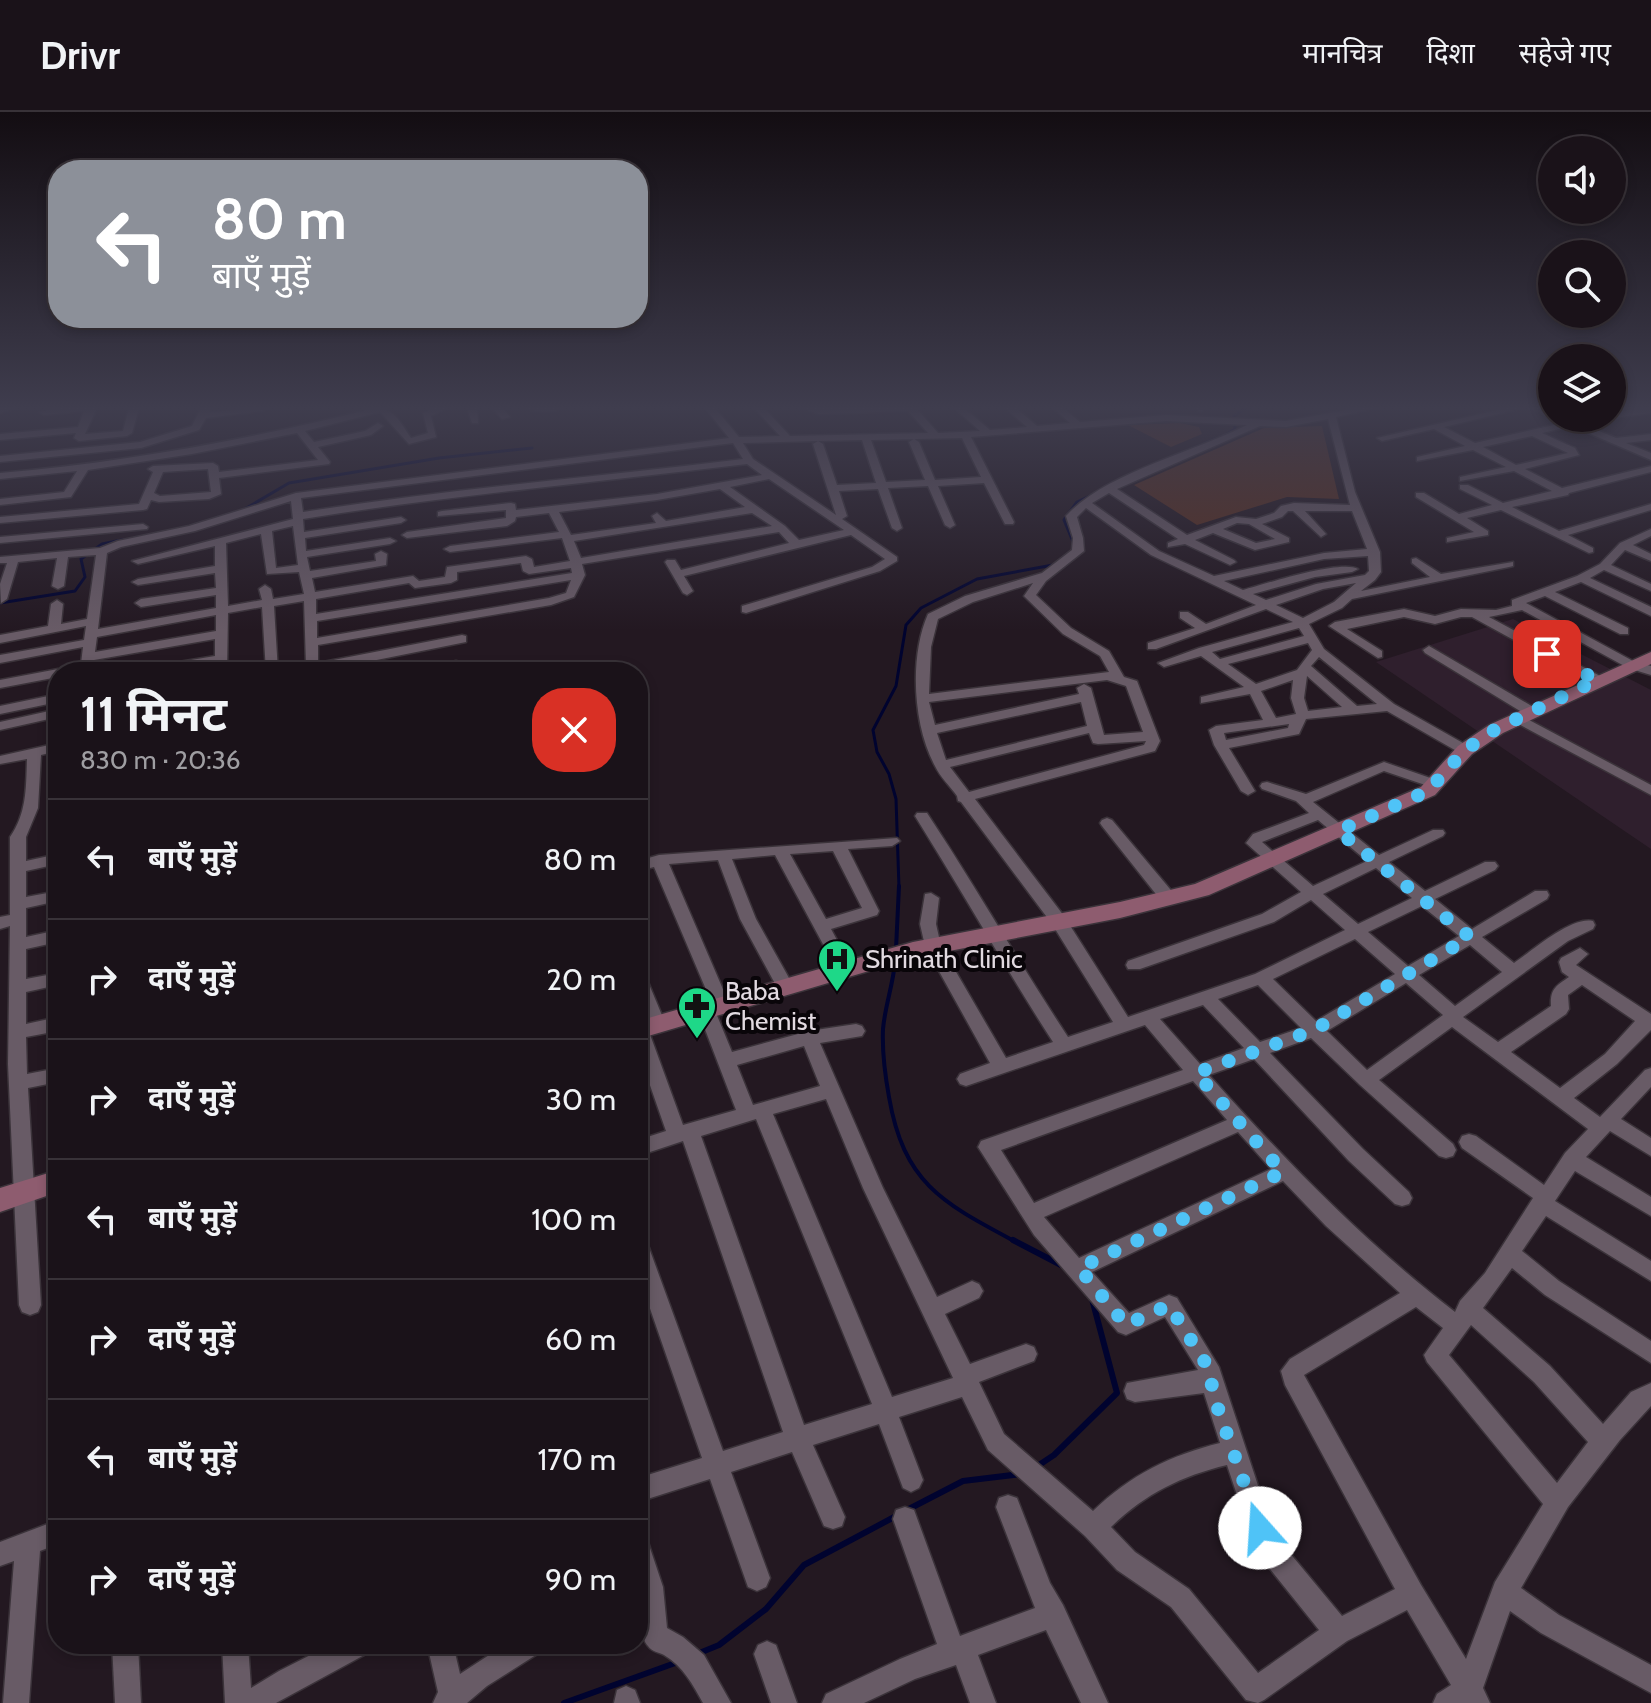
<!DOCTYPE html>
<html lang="hi">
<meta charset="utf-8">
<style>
body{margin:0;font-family:Cabin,"Noto Sans Devanagari",sans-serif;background:#272026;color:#f1f3f6;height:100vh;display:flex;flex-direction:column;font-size:30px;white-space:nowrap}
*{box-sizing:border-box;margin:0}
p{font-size:26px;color:#9f9ea2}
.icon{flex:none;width:44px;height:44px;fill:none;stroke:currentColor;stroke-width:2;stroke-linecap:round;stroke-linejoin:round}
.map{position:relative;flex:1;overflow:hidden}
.side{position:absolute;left:48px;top:550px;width:600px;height:992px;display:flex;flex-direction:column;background:#1a1219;border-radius:32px;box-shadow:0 4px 12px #0003,0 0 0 2px #383238}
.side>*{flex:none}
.top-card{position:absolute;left:48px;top:48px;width:600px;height:168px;border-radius:32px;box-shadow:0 4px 12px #0003,0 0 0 2px #383238;background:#8c9099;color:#fff;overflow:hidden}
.tools{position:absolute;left:1538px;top:24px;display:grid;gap:16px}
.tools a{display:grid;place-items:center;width:88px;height:88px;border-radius:50%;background:#1a1219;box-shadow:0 4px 12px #0003,0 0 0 2px #383238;font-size:40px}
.pin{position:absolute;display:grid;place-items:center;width:68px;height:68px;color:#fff;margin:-34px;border-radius:16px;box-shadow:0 4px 12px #0006}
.me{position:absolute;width:88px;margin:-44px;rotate:341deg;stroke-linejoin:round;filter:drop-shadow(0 0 6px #0008)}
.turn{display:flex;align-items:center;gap:28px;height:168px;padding:0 32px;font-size:36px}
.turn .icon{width:104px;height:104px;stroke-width:2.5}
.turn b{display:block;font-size:56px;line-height:68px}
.round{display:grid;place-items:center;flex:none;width:84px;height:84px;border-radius:32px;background:#272026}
.summary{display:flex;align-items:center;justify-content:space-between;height:136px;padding:0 32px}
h1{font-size:48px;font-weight:700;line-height:60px}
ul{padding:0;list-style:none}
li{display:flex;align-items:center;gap:24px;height:120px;padding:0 32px;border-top:2px solid #383238}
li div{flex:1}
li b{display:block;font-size:30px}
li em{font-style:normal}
header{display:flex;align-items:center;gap:48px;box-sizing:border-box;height:112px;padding:0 40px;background:#1a1219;border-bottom:2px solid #383238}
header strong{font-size:38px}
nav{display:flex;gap:44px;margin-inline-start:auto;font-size:28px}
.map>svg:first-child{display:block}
.built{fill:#2f1f2d}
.green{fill:#592e1e}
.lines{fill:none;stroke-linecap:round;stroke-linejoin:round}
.stream-far2{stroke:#00032f;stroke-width:3}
.stream-far1{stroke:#00032f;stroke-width:4}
.stream{stroke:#00032f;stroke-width:6}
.street-casing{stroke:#3b333a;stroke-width:3}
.secondary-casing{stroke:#3b333a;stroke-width:3}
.street{fill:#685b66;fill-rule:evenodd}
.secondary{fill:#8e5c6f;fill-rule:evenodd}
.route{stroke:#4fc3f7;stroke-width:14;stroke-dasharray:0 25.2}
.labels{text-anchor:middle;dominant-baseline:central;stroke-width:8;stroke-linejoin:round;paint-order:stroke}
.poi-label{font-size:26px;fill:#e2dae1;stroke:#090509;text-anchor:start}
</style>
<header>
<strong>Drivr</strong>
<nav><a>मानचित्र</a><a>दिशा</a><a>सहेजे गए</a></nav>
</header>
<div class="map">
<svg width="1651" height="1591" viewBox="0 0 1651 1591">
<rect width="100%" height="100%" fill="#231821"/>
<polygon class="built" points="1513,507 1651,578 1651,737 1376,550"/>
<g class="green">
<polygon points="1180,311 1199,315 1202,322 1171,335 1128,313"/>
<polygon points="1322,314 1339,387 1287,385 1197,413 1134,373 1264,316"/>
</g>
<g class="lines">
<g class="stream-far2">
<polyline points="1226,323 1235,317 1234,304 1246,296"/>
<polyline points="1145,356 1218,326"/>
<polyline points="243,398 289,371 439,346 532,336"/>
<polyline points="1074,432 1064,408 1077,390 1094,382"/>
<polyline points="0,491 75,479 85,465 81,447 102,432 122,428"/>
<polyline points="899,776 896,687 889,662 877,640 873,618 896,574 906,513 921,496 977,467 1053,453"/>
</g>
<g class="stream-far1">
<polyline points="896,837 899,774"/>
<path d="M895 850C893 873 885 894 883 917 882 939 885 963 889 985 904 1072 943 1091 1016 1130"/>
</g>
<g class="stream">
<polyline points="1013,1128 1061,1153"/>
<polyline points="1036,1355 1054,1343 1117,1281 1092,1187"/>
<polyline points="905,1399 963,1369 1021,1362"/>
<polyline points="697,1542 719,1533 766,1497 804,1453 898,1403"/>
<polyline points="564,1591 678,1550"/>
</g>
<g class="street-casing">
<g id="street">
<polygon points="0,296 12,296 13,297 0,301"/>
<polygon points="60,296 97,296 85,322 123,319 129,296 139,296 132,321 127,324 79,329 74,326 76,321 0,328 0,322 78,315 84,299 44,303 39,300"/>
<polygon points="201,296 211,296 209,300 267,296 262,299 206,306 199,318 141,336 0,350 0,344 140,330 192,314"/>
<path d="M375 296C394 296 401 311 411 326L428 321 423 301 434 296H447L431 304 436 325 409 332 380 300 305 319 314 330 365 319 378 311 383 314 371 323 318 335 330 350 329 352 219 366 221 382 209 387 159 390 151 388 147 397 143 398 0 411V405L139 392 153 360 148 357 153 354 213 351 218 354 219 360 318 348 297 321 192 342 88 358 71 385 0 393V387L64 380 77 359 0 367V361C127 350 251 327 375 296ZM208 357 211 380 160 384 154 381 163 360Z"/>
<polygon points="467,296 477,296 478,311 472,311"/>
<polygon points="492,296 502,296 510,305 502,307"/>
<path d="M527 296H562C554 301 535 301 527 296Z"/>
<path d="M705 296H715L739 325 780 324 754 296H764L790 324 928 321 908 299 819 302 802 296H916L938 321 980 319 954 296H964L990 318 1027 315 1005 296H1016L1037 314 1070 311 1053 296H1063L1080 310 1166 303 1286 309 1357 296H1376L1336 305 1355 380 1380 440 1381 460 1375 468 1361 479 1430 465 1412 451V447L1416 446 1441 462 1513 450V454L1509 455 1352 487 1342 496 1309 512 1324 537 1394 592 1470 635 1472 638 1470 641H1460L1387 599 1306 607 1299 622 1229 636 1255 679 1248 683 1241 679 1214 633 1209 618 1216 614 1263 608 1250 582 1201 591V585L1244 575 1201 544 1164 555 1158 551 1199 536 1293 510 1266 497 1156 537H1148V531L1195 516 1180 506V500H1188L1206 512 1256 493 1151 443 1086 396 1077 405 1083 426 1084 439 1046 469 1036 483 1071 516 1109 539 1124 565 1137 569 1160 629 1155 639 975 687 1064 804 1128 905 1255 862 1345 818 1311 788 1274 810 1140 857H1128L1126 853 1128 849 1262 802 1301 780 1246 731 1253 722 1309 701 1296 689 1262 677 1260 674 1262 671 1267 670 1306 682 1384 650 1442 670 1444 673 1437 677 1384 659 1313 690 1379 743 1433 718H1443L1445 721 1443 724 1389 750 1425 779 1485 750H1495L1498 754 1495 758 1435 787 1472 817 1535 779H1547L1549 783 1547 787 1482 825 1514 851C1532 839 1571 804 1593 809L1595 813 1593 817 1568 829 1463 905 1498 930 1551 894C1550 877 1556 874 1569 865L1562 860 1559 850 1561 846 1580 836 1588 842 1576 853 1651 902V918L1617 952 1574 986 1600 1005 1645 958 1651 956V975L1621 1007 1651 1026V1044L1610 1019 1586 1045 1651 1085V1104L1575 1059 1555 1089 1651 1149V1169L1546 1104 1522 1139 1559 1169 1651 1229V1251L1545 1183 1512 1156 1483 1196 1550 1254 1603 1312 1631 1280 1651 1271V1294L1620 1328 1568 1395 1521 1476 1559 1503 1651 1553V1581L1541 1521 1510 1499 1483 1576 1490 1591H1433L1437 1582 1451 1573 1407 1498 1347 1529 1264 1588 1258 1591 1246 1588 1171 1495 1117 1458 1085 1424 988 1338 962 1285 899 1305 923 1368 919 1376 911 1380 903 1376 879 1312 813 1333 845 1405 842 1414 833 1417 824 1414 792 1340 731 1360 770 1466 766 1475 757 1479 748 1475 710 1367 638 1390V1366L702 1346 638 1162V1124L645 1127 648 1133 723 1339 783 1320 683 1029 638 1044V1028L666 1019 638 939V911L645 912 648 917 683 1013 736 998 698 899 701 894H713L654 755 638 759V749L659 743 897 726 900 729 892 734 848 737 879 799 877 803 831 817 852 856 850 860H838L775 743 732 747 756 807 794 875 791 879H779L740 807 718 748 669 752 731 896 728 901H716L732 940 809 919 856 912 862 914 865 919 862 924 820 931 883 1076 937 1185 972 1169 979 1172 983 1179 979 1186 945 1202 970 1252 1026 1232 1034 1235 1037 1242 1034 1249 979 1270 1004 1322 1093 1399C1130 1363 1171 1343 1220 1331L1204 1281 1135 1290 1127 1287 1124 1279 1127 1271 1198 1258 1165 1205 1126 1223 1118 1220 1034 1123 978 1035 981 1029 1183 958 1145 913 966 974 960 972 957 967 960 962 990 951 925 834 920 812 925 782 931 781 939 786 936 812 941 834 1006 946 1053 930C1005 856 962 779 915 704L917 701H927C976 775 1019 851 1068 925L1113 910 1052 812 961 690 958 689 957 684C950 674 940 665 935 654 913 614 909 545 928 502L965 484 1042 461 1072 438 1073 426 1066 404C1105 361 1194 340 1247 313L1166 309 971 325 1014 410 1013 412H1005L984 371 938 374 955 413 950 416 945 413 928 374 888 376 902 416 897 419 892 416 878 377 839 379 847 404 842 407 897 445V449L880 459 746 501 742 500V494L872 455 885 447 851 423 684 464 693 479 687 483 683 481 665 450 667 448H675L681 458 789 431 779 420 582 452 585 463 574 485 551 493 318 533V551L462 523 466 524V530L317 560H282L283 557 306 553 304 489 274 494 278 560H266L262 495 228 501 227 560H215V552L166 560H137L143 556 215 544V527L94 548 92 560H80L83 535 0 551V543L84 528 86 514 0 531V523L48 514 51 492 57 488 63 492 61 512 87 507 96 443 68 445 64 474 58 477 52 474 57 446 18 450 7 487 1 491 0 472 7 451H0V445L100 436 118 429 189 414 296 381 729 326ZM1328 307 1350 393 1294 391 1281 394 1274 401 1256 407 1236 405 1187 423 1117 377 1260 314 1286 315ZM962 326 981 365 935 368 919 330 914 327 909 330 925 368 886 370 871 328ZM862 328 876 371 837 373 823 332 818 329ZM818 329 813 332 836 403 753 347 743 331ZM733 331 743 347C596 365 449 377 303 400L301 386ZM747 352 762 363 657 382 516 398 515 392 511 391 442 399 438 400V404L506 398V406L407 420 402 423 407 426 507 414 515 409 516 405 549 401 559 420 450 434 444 437 450 440 562 426 570 449 534 455 532 447 526 444 447 455 445 465 419 469 413 464 315 480 312 466 386 453 387 442 381 439 375 442 376 449 310 459 307 445 390 432 396 429 390 426 306 439 305 426 401 411 406 408 401 405 304 420 303 407C451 383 599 370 747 352ZM769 367 844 418 799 428 785 414 730 375ZM720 377 745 395 666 409 657 401 652 404 656 411 571 423 559 400 657 388ZM1109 381 1178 427 1168 431V435L1185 432 1230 453 1236 450 1234 448 1195 428 1213 421 1255 438 1289 430V426L1262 412 1282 405 1288 399H1293L1321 425 1326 422 1305 399H1352L1367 437 1324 441 1214 464 1159 439 1092 391ZM291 389 293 407 132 449 138 452 215 434V454L138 467 132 470 138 473 215 461 216 476 141 487 135 491 141 495 216 483V496L98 517 107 441 121 435 195 419ZM752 401 772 414 581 446 574 429ZM1237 411 1249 412 1275 427 1256 431 1223 417ZM293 414 298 453 276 456 272 419ZM261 422 267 462 299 460 304 482 273 487 271 477 265 473 259 477 262 488 228 494 226 431ZM1368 444 1369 459 1365 463 1316 472 1266 488 1253 482 1315 465 1352 460 1358 457C1341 447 1265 472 1243 478L1224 469 1324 447ZM521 451 523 459 529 462 571 456 572 461 316 502V487L409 471 415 476 451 471 457 468V460ZM571 468 566 481 549 486 317 526V509ZM1033 471 1024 484 1026 486 1063 522 1100 544 1109 560 929 582 931 535 938 507 973 490ZM1356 471 1334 490 1303 506 1276 493 1323 477ZM216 503V519L95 540 97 525ZM1299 516 1304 524 1220 547 1212 540ZM1308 531 1312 538 1297 558 1256 572 1228 552ZM1319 545 1377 592 1357 594 1311 554ZM1307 564 1342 595 1308 599 1304 586ZM1107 568 1126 574 1143 620 1104 623 1091 576 1084 572 1077 576 1079 582 935 613 929 590ZM1293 568 1291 586 1296 602 1276 606 1261 579ZM1081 590 1087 614 946 648 937 621ZM1289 612 1288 616 1226 628 1224 621ZM1089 621 1093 631 1098 632 1146 629 1144 633 969 680 950 655ZM1318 708 1367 749 1313 774 1262 730ZM833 739 862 796 826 807 790 742ZM1376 756 1412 786 1358 812 1323 782ZM1422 794 1459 824 1408 854 1368 820ZM1355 827 1395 862 1316 909 1273 867ZM1470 833 1502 860 1455 894 1419 863ZM1406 871 1443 903 1367 958 1327 919ZM1258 873 1301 916 1260 930 1218 887ZM1582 873 1635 909 1605 942 1560 976 1511 940 1566 902 1569 897 1568 883ZM1203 893 1244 936 1200 952 1160 907ZM1452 915 1588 1017 1565 1041 1544 1073 1476 1024 1469 1022 1462 1024 1459 1030 1462 1036 1533 1086 1485 1161 1460 1189 1455 1200C1364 1130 1285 1048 1209 963L1254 947 1349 1049 1395 1092 1402 1094 1409 1092 1412 1086 1409 1080 1363 1037 1270 941 1311 926 1360 973 1439 1044 1446 1046 1453 1044 1456 1038 1453 1032 1379 968ZM804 934 820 974 753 993 737 953ZM1193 969 1227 1008 1034 1091 1001 1038ZM826 987 863 1076 953 1266 892 1285 773 1002ZM756 1007 872 1292 804 1313 701 1024ZM1238 1020 1271 1057 1079 1146 1044 1105ZM1283 1069 1326 1114 1400 1181 1290 1247 1281 1259 1285 1273 1395 1477 1342 1504 1284 1434 1270 1410 1219 1255 1177 1186 1169 1183 1129 1201 1092 1160ZM1416 1195 1443 1216 1424 1243 1427 1250 1543 1392 1495 1470 1466 1547 1421 1473 1304 1263ZM1471 1213 1534 1270 1588 1330 1557 1371 1449 1243ZM1227 1353 1248 1416 1266 1452 1319 1518 1258 1561 1189 1477 1135 1440 1111 1415C1145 1382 1181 1364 1227 1353Z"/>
<polygon points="1194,296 1204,296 1205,297 1200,300"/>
<path d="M1506 296H1523L1444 315 1475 331 1584 306H1601L1582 312 1616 326 1651 322V328L1626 331 1651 341V348L1572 314 1542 321 1575 336 1579 343 1525 357 1562 376 1651 354V360L1569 381 1568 383 1512 395 1559 419 1651 392V398L1568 423 1593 436V440L1589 441 1501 398 1467 406 1488 419V423L1447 430V426L1474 420 1416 385V381H1424L1459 402 1492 393 1460 377V373H1468L1503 391 1552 379 1514 359 1460 369V365L1506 355 1473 338 1417 349V345L1465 334 1434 317 1382 329 1377 326ZM1532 324 1568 341 1516 353 1483 335Z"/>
<polygon points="1531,296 1544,296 1552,300 1552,306"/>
<polygon points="1651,296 1651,301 1612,306 1612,300"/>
<polygon points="143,412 148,415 147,417 0,431 0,425"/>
<polygon points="1651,417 1651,424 1633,433 1651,442 1651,449 1625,438 1611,453 1651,472 1651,479 1604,458 1590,466 1651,495 1651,504 1581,470 1555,480 1628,516 1628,522 1620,522 1545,484 1526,491 1633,549 1651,554 1651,563 1628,556 1522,498 1489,505 1602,565 1602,571 1592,571 1472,505 1461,505 1435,512 1404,505 1347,517 1382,539 1382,545 1378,546 1329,514 1335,510 1404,497 1435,504 1461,497 1496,498 1512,494 1512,488 1577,464 1600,452 1620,431"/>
<polygon points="1429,534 1535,596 1537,599 1530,603 1525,602 1425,541 1423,538"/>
<polygon points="456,549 460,550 460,556 441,560 417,560 418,557"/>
<polygon points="58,557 64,560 58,560 58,565 0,576 0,568"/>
<polygon points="58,582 58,590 0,602 0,594"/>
<polygon points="58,597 58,605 0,618 0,610"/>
<polygon points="1516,601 1651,673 1651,683 1511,608 1511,602"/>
<path d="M58 631V639L41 643 38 696 26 725V749L58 742V752L26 759V785L58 779V789L26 796V825L58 818V830L26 837V867L58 861V873L26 880V912L58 905V919L26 925 27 962 58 956V970L28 976 41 1193 38 1200 30 1203 22 1200 19 1193 8 952 10 814 0 817V805L10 803V725C27 701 26 675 27 647L0 652V644Z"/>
<polygon points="1107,706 1112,708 1175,783 1177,787 1175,791 1163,791 1102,714 1100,711 1102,708"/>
<path d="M638 859 644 861 646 865 666 913 663 918H651C640 898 638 881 638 859Z"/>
<polygon points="1008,1383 1017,1386 1050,1471 1063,1493 1108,1591 1081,1591 1046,1518 978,1543 996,1591 970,1591 956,1553 915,1567 864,1591 822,1591 826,1582 900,1547 937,1532 893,1407 896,1398 905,1395 914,1398 960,1524 1035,1496 996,1395 999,1386"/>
<polygon points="58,1408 58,1432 40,1439 29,1591 3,1591 14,1449 0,1454 0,1430"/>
<path d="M638 1424 647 1427 663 1475 667 1516 683 1525 704 1543 731 1591H703C693 1573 683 1554 664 1543 659 1540 652 1540 648 1534 633 1517 638 1448 638 1424Z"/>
<polygon points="767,1529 776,1533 797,1591 771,1591 754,1542 758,1533"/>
<polygon points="112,1532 138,1532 141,1591 115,1591"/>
<polygon points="222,1532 248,1532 251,1576 279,1559 332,1532 372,1532 368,1541 276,1591 225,1591"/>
<polygon points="427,1532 453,1532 460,1562 506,1532 543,1532 539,1541 487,1574 467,1591 433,1591 438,1580"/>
<polygon points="626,1574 635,1578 640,1591 614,1591 617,1578"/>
</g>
</g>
<g class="secondary-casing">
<g id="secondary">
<polygon points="1651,540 1651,552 1503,621 1472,642 1435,683 1209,783 1120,806 913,846 638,927 638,909 913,830 1120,790 1195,772 1421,675 1458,634 1489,613"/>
<polygon points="58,1058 58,1080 0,1100 0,1076"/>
</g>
</g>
<use href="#street" class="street"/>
<use href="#secondary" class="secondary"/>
</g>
<linearGradient id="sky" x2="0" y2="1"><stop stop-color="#130d12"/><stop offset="0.57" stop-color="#3f3d4e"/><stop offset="1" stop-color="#3f3d4e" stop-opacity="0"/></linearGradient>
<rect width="1651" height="519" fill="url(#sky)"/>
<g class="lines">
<polyline class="route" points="1260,1416 1215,1288 1208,1255 1169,1193 1126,1213 1079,1156 1283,1060 1196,961 1314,918 1470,825 1338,719 1428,679 1465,638 1496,617 1597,568 1547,542"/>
</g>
<defs>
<g id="hospital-pin" transform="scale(2)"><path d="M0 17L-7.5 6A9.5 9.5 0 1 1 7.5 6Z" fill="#1ed888" stroke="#090509"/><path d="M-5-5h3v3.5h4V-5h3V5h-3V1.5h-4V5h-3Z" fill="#111"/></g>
<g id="pharmacy-pin" transform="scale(2)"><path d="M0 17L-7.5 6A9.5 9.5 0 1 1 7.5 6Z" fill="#1ed888" stroke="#090509"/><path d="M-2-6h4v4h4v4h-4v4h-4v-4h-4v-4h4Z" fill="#111"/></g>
</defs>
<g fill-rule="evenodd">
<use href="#hospital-pin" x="837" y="847"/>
<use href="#pharmacy-pin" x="697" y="894"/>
</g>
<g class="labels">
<g class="poi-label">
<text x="865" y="847">Shrinath Clinic</text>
<text x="725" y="879">Baba<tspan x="725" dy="30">Chemist</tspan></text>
</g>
</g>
</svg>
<div class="tools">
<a><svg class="icon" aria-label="sound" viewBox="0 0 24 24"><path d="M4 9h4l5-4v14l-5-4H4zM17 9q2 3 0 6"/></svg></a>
<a><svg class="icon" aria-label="search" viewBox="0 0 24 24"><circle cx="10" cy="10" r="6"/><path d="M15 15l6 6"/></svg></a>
<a><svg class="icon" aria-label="layers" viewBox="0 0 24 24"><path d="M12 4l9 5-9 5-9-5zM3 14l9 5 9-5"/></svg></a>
</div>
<div class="pin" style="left:1547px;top:542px;background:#d93025"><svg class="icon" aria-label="arrive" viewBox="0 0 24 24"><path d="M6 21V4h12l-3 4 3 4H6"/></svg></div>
<svg class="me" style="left:1260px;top:1416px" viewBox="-20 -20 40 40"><circle r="19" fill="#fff"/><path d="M0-13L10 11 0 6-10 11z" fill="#4fc3f7"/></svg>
<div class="top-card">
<div class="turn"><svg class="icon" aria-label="left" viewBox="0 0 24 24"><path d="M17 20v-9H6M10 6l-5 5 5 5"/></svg><div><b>80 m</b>बाएँ मुड़ें</div></div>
</div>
<section class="side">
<div class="summary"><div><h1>11 मिनट</h1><p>830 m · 20:36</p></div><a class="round" style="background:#d93025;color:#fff"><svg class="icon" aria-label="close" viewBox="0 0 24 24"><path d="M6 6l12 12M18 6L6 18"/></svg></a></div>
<ul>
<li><svg class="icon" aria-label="left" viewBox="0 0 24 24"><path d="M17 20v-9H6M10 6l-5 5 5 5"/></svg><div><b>बाएँ मुड़ें</b></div><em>80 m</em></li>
<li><svg class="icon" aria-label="right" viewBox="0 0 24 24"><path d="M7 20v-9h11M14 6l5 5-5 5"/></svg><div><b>दाएँ मुड़ें</b></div><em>20 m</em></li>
<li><svg class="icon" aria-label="right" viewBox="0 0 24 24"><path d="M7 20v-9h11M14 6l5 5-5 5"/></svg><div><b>दाएँ मुड़ें</b></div><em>30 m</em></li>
<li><svg class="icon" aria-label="left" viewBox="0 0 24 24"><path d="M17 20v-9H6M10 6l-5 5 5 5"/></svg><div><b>बाएँ मुड़ें</b></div><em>100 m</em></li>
<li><svg class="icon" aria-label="right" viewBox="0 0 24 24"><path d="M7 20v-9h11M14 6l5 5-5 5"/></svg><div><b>दाएँ मुड़ें</b></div><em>60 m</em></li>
<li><svg class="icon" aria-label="left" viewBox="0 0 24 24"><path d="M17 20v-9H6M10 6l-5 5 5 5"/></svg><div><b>बाएँ मुड़ें</b></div><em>170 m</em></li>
<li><svg class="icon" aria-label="right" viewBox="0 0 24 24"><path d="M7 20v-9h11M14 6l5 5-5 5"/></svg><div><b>दाएँ मुड़ें</b></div><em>90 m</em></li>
</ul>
</section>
</div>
